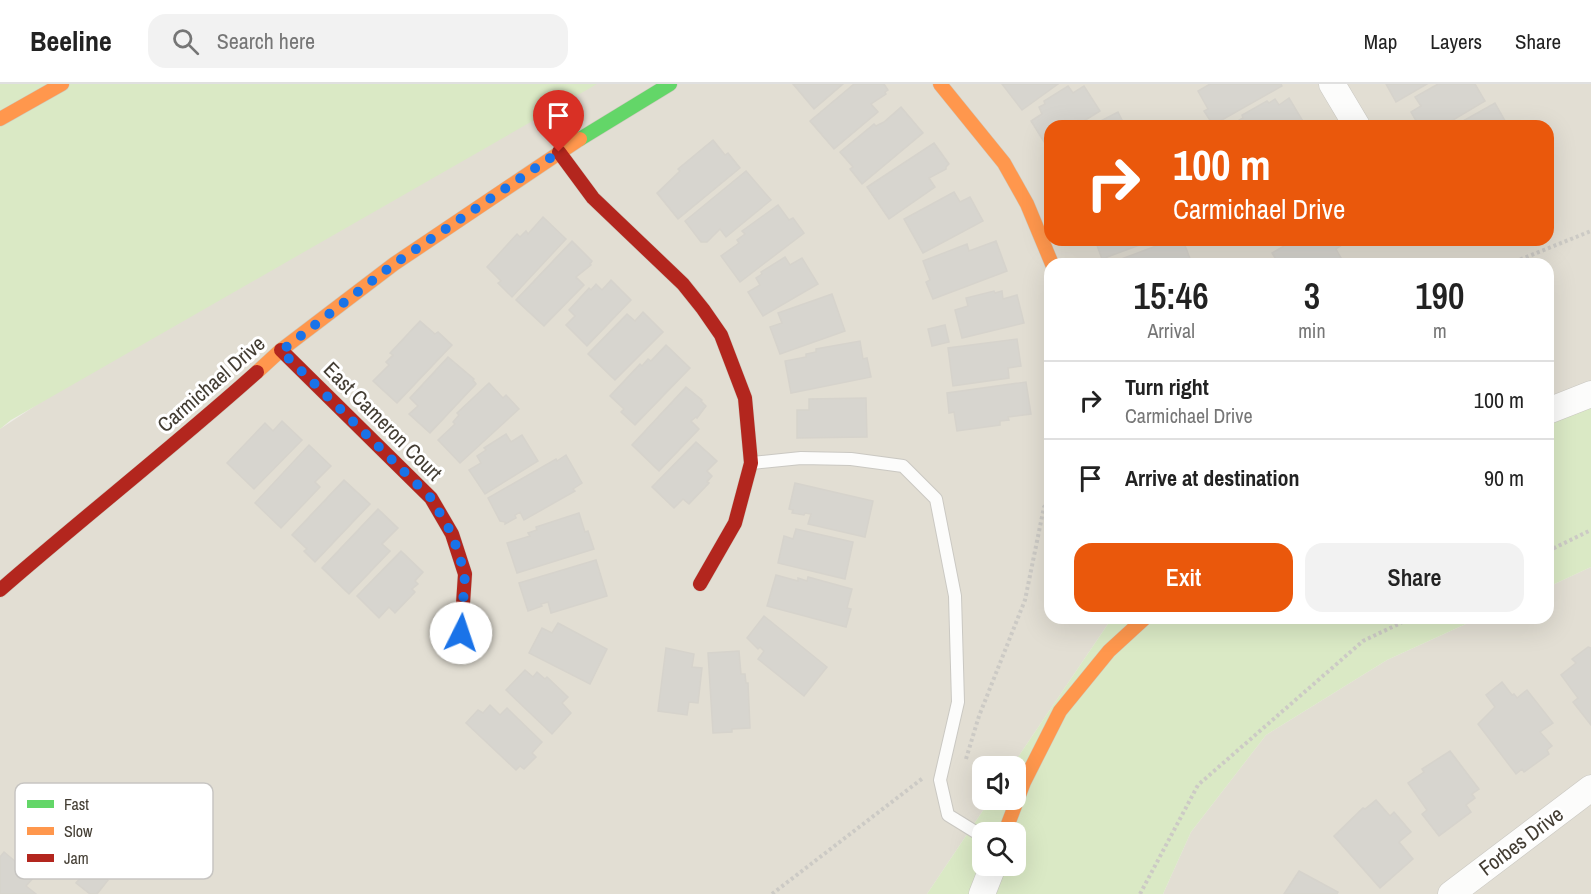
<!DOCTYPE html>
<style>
body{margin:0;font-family:"Archivo Narrow",sans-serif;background:#f2f2f2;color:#222;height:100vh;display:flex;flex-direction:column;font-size:22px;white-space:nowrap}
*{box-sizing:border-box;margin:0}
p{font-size:20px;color:#767676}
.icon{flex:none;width:33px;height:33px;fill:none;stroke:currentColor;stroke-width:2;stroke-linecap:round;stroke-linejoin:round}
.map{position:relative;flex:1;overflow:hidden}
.details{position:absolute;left:1044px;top:174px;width:510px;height:366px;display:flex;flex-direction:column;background:#fff;border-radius:18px;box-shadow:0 6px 24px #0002}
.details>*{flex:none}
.guide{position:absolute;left:1044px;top:36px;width:510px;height:126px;border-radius:18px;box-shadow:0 6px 24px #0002;background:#ea580c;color:#fff;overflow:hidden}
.controls{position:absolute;left:972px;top:672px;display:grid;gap:12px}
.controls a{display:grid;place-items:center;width:54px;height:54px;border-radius:12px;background:#fff;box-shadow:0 6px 24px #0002;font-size:30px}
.pin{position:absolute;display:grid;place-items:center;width:51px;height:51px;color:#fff;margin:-62px -26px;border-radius:50% 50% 50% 0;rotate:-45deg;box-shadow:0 0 6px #0007}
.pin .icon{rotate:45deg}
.me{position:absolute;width:66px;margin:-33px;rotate:4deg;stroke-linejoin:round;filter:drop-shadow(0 0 4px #0008)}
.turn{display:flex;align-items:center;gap:21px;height:126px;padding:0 30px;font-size:27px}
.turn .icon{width:78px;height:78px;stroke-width:2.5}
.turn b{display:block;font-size:42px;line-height:51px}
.eta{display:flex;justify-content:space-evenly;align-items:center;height:102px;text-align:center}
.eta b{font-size:36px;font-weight:600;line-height:42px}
.button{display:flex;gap:12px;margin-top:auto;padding:12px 30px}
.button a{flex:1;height:69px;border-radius:18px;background:#ea580c;color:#fff;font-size:24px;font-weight:600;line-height:69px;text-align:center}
.button a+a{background:#f2f2f2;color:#222}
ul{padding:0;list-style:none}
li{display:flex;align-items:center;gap:18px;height:78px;padding:0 30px;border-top:2px solid #e0e0e0}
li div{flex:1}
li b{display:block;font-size:22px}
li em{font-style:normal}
header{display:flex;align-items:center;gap:36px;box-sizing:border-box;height:84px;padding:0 30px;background:#fff;border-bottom:2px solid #e0e0e0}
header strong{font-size:28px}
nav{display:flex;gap:33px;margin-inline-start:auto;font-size:21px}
.search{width:420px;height:54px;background:#f2f2f2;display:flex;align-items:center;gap:15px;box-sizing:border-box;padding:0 21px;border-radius:18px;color:#767676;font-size:22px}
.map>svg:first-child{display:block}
.residential{fill:#e2ded3;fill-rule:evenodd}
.green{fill:#dae9c5;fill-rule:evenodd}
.building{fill:#d7d5cf;stroke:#d6d3cc;stroke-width:1.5}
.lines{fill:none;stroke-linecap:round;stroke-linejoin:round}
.lane-casing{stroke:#cac8c2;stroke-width:14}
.street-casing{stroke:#cac8c2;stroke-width:27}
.fast-casing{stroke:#cdc9bd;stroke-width:15}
.slow-casing{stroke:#cdc9bd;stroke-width:15}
.jam-casing{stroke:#cdc9bd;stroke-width:15}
.path{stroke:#cccac5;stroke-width:4;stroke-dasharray:3 3;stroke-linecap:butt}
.lane{stroke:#fcfcfb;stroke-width:12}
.street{stroke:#fcfcfb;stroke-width:26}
.fast{stroke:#63d668;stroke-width:14}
.slow{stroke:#ff974d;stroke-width:14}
.jam{stroke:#b3261e;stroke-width:14}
.route{stroke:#1a73e8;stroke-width:10;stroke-dasharray:0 18}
.labels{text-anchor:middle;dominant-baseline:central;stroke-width:6;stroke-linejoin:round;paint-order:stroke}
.street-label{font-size:21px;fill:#433d33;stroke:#fff}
.key{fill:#fff;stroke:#c7c5c2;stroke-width:1.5}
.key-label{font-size:16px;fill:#433d33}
</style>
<header>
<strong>Beeline</strong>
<div class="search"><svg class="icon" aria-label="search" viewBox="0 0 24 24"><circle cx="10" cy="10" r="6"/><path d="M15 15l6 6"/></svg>Search here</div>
<nav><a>Map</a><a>Layers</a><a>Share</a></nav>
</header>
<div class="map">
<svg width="1591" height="810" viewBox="0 0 1591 810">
<rect width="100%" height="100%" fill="#eeece6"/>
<g class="residential">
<path d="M524 0H1591V298L1548 319V180H1050V534H1112L1012 682H982V716H990L927 810H0V345ZM1050 42H1548V156H1050Z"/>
<polygon points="1591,483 1591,810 1163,810 1191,748 1266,651 1387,576 1479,534 1548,534 1548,503"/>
</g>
<g class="green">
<polygon points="0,0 597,0 11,336 0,345"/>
<polygon points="1591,298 1591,483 1548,503 1548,319"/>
<path d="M1112 534H1479L1387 576 1266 651 1191 748 1163 810H927L990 716H1016V682H1012ZM982 748H1016V782H982Z"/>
</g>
<g class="building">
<polygon points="793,0 843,0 814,25"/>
<polygon points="854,0 884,0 888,6 885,8 886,10 871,20 878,28 834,65 810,37"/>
<polygon points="1002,0 1058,0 1022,26"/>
<polygon points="1210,0 1281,0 1282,2 1213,41 1204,27 1208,25 1198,7"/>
<polygon points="1386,0 1427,0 1396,18"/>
<polygon points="1438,0 1475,0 1485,17 1443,42 1419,42 1411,28 1421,22 1415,13"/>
<polygon points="1068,2 1073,9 1084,2 1100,27 1076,42 1050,42 1050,59 1046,61 1031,37 1042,30 1039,23 1045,20 1044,17"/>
<polygon points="1289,14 1304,39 1300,42 1229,42 1243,34 1242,31 1267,17 1269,19 1275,15 1279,21"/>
<polygon points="1495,19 1508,42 1454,42"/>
<polygon points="901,23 923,49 862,100 850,85 853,83 840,68 874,40 876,42 884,38"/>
<polygon points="1118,28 1125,42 1091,42"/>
<polygon points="713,56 725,71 728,69 740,84 678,135 657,109 680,87 678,85"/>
<polygon points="934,59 949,80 946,83 946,85 929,94 935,103 889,135 867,103"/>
<polygon points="746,87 771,116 726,153 720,145 707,158 701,158 685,137"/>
<polygon points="954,108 960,118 970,113 983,137 923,169 904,135"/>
<polygon points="778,121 789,136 793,134 804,149 740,198 721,172 739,159 737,156 745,150 742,147"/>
<polygon points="543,133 566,155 512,213 498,199 501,197 487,183 517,150 520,153 526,147 528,150"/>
<polygon points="1095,156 1153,156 1102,175"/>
<polygon points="1172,156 1183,156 1192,180 1108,180"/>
<polygon points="1294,156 1344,156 1345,159 1336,165 1341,174 1330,180 1279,180 1272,169"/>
<polygon points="572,157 592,177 590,180 591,181 576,193 584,201 544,242 516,216"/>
<polygon points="996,157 1007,187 933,215 926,198 930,196 923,177 967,160 969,167"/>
<polygon points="785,173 790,181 802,174 818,200 763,232 748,208 760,201 756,194 762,190 761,188"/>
<polygon points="611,196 631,216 587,262 566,241 575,232 569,226 589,204 591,206 596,200 602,206"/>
<polygon points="994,207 995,209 1002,207 1003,215 1017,211 1024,239 962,254 955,226 968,222 966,214"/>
<polygon points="832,210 845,247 780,270 770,243 782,239 778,229"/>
<polygon points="643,228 663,248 615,296 588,270 627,230 635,237"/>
<polygon points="420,237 435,250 438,248 452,261 397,319 373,297 389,281 386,278 393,271 390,269"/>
<polygon points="945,241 949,258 932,262 928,245"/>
<polygon points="1017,255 1021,282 1008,284 1009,294 953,302 948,264"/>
<polygon points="860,257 863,275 867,274 871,293 791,309 785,277 806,273 806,270 816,268 816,265"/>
<polygon points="666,261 690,284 635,341 621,328 624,325 610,312 640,280 642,282 648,275 651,277"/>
<polygon points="448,273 474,295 473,296 476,300 430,349 409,330 418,322 410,314"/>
<polygon points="1026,298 1031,330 1008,333 1009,336 1000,337 1000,341 957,347 954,328 949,329 947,309"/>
<polygon points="489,299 503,314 506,311 519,325 460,379 438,356 455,340 453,338 459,331 457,329"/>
<polygon points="686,303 702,316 701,317 706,322 697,334 696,333 691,337 699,345 659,387 632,361"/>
<polygon points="866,314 867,353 797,354 797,326 809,326 809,315"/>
<polygon points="282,337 302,356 254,405 227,379 265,339 273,347"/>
<polygon points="506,350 511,358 522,351 538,377 485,410 469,386 481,379 477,372 486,366 484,364"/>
<polygon points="696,358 717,377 707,387 712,392 707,398 709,399 689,420 683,415 674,424 652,403"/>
<polygon points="309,361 331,382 315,398 320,403 281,444 255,419"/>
<polygon points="566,371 582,399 573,405 575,407 524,436 520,428 515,431 516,434 505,440 505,438 500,437 488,414 556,375 557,377"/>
<polygon points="344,396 370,420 315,478 304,467 307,465 292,451"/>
<polygon points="795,399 873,417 865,453 808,440 811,430 805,429 804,431 792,429 793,426 789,425"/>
<polygon points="378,425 398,444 382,460 390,467 349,510 322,484"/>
<polygon points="579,429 585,448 588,447 594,465 517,489 507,459 530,452 528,449 537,446 536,443"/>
<polygon points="796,445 853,458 845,495 778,479 784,452 793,455"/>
<polygon points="401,467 423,488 415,497 418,500 412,505 415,508 395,529 389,523 379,534 357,512"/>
<polygon points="596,476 607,512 551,529 548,518 541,520 542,522 528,527 519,499"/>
<polygon points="776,491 798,497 798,494 807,497 808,493 852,505 847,524 851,525 846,543 767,522"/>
<polygon points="764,532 827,583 804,612 758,575 764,567 760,563 758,565 747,554"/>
<polygon points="558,539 607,565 590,600 529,569 542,544 552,549"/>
<polygon points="1588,563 1591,564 1591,641 1573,618 1578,614 1561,591 1576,579 1572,575"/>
<polygon points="666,564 694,570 692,583 702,584 698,619 689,618 687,631 658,627"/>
<polygon points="739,567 741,590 745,590 746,599 748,599 750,644 732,645 732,648 713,649 708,569"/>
<polygon points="525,586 533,593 537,588 545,595 547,593 568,613 562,619 571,629 552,650 506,606"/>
<polygon points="1502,598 1512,611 1514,610 1517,614 1527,606 1553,639 1540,648 1552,662 1547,666 1549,670 1524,688 1522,685 1516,690 1478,640 1495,623 1486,611"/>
<polygon points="490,621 500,631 507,624 542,658 532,669 536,673 524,685 520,682 516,686 466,639 478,626 483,629"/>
<polygon points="1450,667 1479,705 1472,710 1475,714 1466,721 1471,728 1439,752 1422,730 1427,726 1408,699 1424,688 1422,685"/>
<polygon points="1376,716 1390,732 1394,728 1411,748 1399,758 1413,775 1380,804 1334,752 1363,724 1365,725"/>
<polygon points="4,768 34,793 26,802 36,810 0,810 0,773"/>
<polygon points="91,782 108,796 97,810 90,810 76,799"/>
<polygon points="1299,787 1338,808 1337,810 1284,810"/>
</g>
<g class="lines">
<g class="lane-casing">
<polyline id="lane" points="752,379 801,374 851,375 903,382 936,415 955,512 958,618 940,696 948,731 982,752"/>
</g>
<g class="street-casing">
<g id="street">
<polyline points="1332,0 1357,42"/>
<polyline points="1548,327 1591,310"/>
<polyline points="982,810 993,782"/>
<polyline points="1451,810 1591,704"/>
</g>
</g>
<g class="fast-casing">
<polyline id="fast" points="580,55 670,0"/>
</g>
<g class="slow-casing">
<g id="slow">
<polyline points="940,0 1004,79 1027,120 1052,180"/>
<polyline points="0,35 62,0"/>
<polyline points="257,288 281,266 394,180 580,55"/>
<polyline points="1005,748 1024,698 1060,627 1109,567 1145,534"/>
</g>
</g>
<g class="jam-casing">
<g id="jam">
<polyline points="559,68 593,114 683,200 703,225 721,251 745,314 751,379 735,439 700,500"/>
<polyline points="281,266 431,414 452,450 465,490 461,549"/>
<path d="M0 506C85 432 173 363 257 288"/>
</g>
</g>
<g class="path">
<polyline points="1509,180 1591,147"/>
<polyline points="1548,467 1591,446"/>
<polyline points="966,675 979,632 1025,516 1044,423 1050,418"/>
<polyline points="772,810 923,694"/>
<polyline points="1140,810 1198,701 1363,557 1411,534"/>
</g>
<use href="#lane" class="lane"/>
<use href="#street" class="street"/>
<use href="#fast" class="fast"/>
<use href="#slow" class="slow"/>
<use href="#jam" class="jam"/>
</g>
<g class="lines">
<polyline class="route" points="461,549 465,490 452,450 431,414 281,267 394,180 559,68"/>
</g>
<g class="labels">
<g class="street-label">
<text transform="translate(211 300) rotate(-41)">Carmichael Drive</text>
<text transform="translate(383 337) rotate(45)">East Cameron Court</text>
<text transform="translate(1521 757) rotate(-37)">Forbes Drive</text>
</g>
</g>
<rect x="15" y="699" width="198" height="96" rx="9" class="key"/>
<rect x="27" y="716" width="27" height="8" fill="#63d668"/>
<rect x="27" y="743" width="27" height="8" fill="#ff974d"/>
<rect x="27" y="770" width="27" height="8" fill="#b3261e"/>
<g class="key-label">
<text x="64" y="726">Fast</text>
<text x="64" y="753">Slow</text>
<text x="64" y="780">Jam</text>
</g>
</svg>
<div class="controls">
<a><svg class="icon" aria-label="sound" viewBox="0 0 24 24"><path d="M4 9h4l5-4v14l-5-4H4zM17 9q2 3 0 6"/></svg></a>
<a><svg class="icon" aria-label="search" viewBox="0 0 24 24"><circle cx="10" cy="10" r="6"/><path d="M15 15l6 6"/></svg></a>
</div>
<div class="pin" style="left:559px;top:68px;background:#d93025"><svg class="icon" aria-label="arrive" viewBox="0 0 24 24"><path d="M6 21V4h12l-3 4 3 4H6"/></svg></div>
<svg class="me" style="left:461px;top:549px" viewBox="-20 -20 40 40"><circle r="19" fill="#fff"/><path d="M0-13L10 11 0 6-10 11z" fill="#1a73e8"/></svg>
<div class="guide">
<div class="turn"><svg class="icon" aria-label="right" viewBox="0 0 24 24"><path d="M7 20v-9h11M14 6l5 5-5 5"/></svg><div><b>100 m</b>Carmichael Drive</div></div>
</div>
<section class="details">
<div class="eta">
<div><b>15:46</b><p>Arrival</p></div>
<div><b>3</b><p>min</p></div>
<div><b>190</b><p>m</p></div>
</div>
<ul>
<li><svg class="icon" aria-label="right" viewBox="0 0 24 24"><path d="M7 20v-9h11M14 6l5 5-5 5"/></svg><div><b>Turn right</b><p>Carmichael Drive</p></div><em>100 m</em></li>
<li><svg class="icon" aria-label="arrive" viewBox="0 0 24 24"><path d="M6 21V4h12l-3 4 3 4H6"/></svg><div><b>Arrive at destination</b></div><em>90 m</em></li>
</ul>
<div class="button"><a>Exit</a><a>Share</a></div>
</section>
</div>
